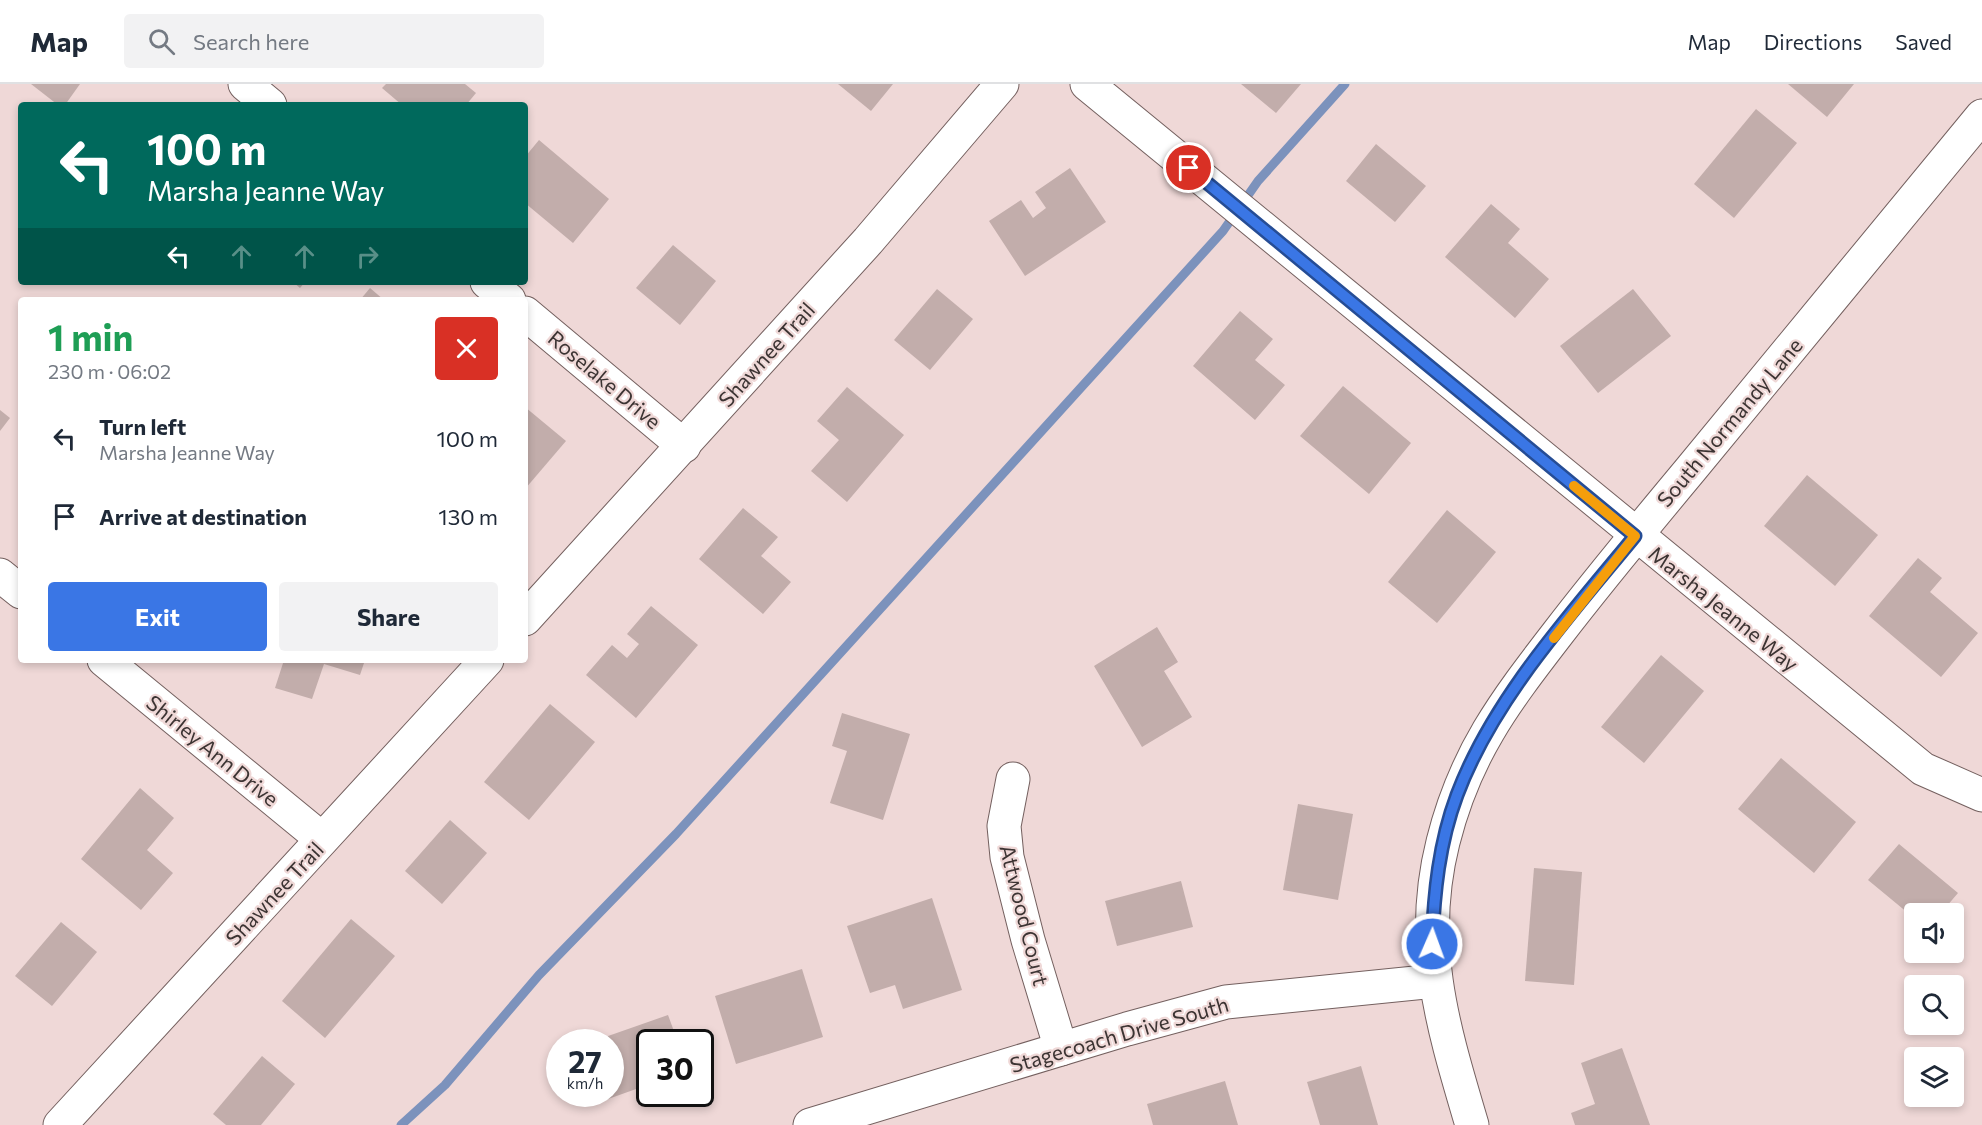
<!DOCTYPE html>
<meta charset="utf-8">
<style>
body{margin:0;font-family:Commissioner,sans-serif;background:#f2f2f3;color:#1f2937;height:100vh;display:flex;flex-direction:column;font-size:22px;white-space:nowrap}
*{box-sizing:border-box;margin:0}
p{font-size:20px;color:#747a83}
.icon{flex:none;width:33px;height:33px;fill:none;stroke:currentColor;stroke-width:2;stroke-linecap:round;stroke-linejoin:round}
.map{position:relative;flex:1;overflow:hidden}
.side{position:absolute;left:18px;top:213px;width:510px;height:366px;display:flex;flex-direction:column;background:#fff;border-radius:6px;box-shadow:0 3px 9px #0003}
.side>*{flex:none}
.banner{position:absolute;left:18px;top:18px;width:510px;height:183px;border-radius:6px;box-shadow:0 3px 9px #0003;background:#00695c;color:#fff;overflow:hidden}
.fabs{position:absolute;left:1904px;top:819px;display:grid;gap:12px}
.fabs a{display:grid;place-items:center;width:60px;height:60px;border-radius:6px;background:#fff;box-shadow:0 3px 9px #0003;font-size:30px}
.speed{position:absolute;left:546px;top:945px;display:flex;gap:12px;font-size:30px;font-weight:700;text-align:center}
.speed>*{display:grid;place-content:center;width:78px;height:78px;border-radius:50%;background:#fff;box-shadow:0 3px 9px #0003;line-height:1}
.speed small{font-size:15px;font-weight:400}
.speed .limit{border:3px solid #111;border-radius:9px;background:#fff;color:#111}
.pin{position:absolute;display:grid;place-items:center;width:51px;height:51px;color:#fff;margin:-26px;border:3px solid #fff;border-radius:50%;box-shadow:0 2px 6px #0007}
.me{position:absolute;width:66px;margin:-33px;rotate:2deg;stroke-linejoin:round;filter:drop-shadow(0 0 4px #0008)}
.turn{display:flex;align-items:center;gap:21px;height:126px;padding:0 30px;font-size:27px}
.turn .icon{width:78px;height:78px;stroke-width:2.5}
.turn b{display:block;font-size:42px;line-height:51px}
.lanes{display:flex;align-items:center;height:57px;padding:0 30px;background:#0003;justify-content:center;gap:30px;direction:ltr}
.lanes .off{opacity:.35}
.round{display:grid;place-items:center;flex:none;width:63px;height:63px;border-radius:6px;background:#f2f2f3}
.head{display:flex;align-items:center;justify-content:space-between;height:102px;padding:0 30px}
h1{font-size:36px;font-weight:700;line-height:45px;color:#1e9e55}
.button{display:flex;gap:12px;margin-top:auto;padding:12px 30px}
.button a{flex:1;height:69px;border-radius:6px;background:#3a76e5;color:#fff;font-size:24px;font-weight:700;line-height:69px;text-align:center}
.button a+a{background:#f2f2f3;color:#1f2937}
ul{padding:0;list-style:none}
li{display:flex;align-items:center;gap:18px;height:78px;padding:0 30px}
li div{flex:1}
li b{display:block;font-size:22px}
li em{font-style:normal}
header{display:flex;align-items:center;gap:36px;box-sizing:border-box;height:84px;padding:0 30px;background:#fff;border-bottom:2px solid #e0e1e3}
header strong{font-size:28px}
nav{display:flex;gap:33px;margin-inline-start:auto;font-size:21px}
.search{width:420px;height:54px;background:#f2f2f3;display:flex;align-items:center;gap:15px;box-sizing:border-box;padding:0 21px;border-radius:6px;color:#747a83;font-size:22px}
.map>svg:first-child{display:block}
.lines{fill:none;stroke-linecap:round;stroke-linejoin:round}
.stream{stroke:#7c92bc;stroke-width:9}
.building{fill:#c2adab}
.minor-casing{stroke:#74605f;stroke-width:35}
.minor{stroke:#fff;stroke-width:33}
.route-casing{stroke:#264d95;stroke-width:15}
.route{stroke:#3a76e5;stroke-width:10}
.slow{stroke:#f59e0b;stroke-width:10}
.labels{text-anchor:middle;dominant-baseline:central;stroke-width:4.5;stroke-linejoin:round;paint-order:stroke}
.street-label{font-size:21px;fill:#3c3433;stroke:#efd8d7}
</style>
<header>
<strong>Map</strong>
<div class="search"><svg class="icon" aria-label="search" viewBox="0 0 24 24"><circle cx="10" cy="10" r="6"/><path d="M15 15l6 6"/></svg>Search here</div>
<nav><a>Map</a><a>Directions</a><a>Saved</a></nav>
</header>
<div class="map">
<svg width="1982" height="1041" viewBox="0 0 1982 1041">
<rect width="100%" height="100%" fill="#efd8d7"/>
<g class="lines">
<polyline class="stream" points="401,1041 445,1001 539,891 676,750 1223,147 1258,97 1345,0"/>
</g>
<g class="building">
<polygon points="31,0 80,0 65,21 58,21"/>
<polygon points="386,0 465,0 476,9 466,21 402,21 382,4"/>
<polygon points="838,0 893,0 871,27"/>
<polygon points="1241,0 1301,0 1276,29"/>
<polygon points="1788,0 1854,0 1827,33"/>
<polygon points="1756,25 1797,59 1734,134 1694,100"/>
<polygon points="539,56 609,115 573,159 525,119 525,73"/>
<polygon points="1376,60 1426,102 1395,138 1346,97"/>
<polygon points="1070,84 1106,138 1025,192 989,137 1021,116 1033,134 1046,124 1035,108"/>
<polygon points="1491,120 1520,145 1508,159 1549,195 1515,234 1445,173"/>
<polygon points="673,161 716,197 680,241 636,204"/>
<polygon points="293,198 305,198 300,204"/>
<polygon points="370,204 384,216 360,216"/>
<polygon points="937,205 973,235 930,286 894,256"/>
<polygon points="1633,205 1671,252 1598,309 1560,262"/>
<polygon points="1240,227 1273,255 1255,276 1285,301 1255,336 1193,282"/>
<polygon points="1343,302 1411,359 1369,410 1300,352"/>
<polygon points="847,303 904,351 847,418 811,387 839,356 817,337"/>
<polygon points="525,323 566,357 525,405"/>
<polygon points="0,326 10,334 0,347"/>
<polygon points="1807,391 1878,451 1835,502 1764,442"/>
<polygon points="743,424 778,453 761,472 791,498 763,530 699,475"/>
<polygon points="1447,426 1496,468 1437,539 1388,498"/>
<polygon points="1918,474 1942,494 1930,508 1978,549 1941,593 1869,532"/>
<polygon points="651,522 698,561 636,634 586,591 612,561 627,574 639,560 627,550"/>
<polygon points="1157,543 1178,578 1164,587 1192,633 1142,663 1094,582"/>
<polygon points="1661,571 1704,607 1644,679 1601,643"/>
<polygon points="284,576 365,576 360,591 324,580 312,615 275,604"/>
<polygon points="550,620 595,658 529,736 484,698"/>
<polygon points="842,629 910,650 883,736 830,719 847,667 832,662"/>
<polygon points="1781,674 1856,738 1814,789 1738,725"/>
<polygon points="140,704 174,734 147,766 173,789 141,826 81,775"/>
<polygon points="1298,720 1353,730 1338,816 1283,806"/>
<polygon points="450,736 487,769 442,820 405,787"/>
<polygon points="1899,760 1958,809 1940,830 1914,830 1914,834 1868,796"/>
<polygon points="1534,784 1582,788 1574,901 1525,897"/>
<polygon points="1181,797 1193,843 1117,862 1105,817"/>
<polygon points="932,814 962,906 903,925 895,901 870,909 847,842"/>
<polygon points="351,835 395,872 325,954 282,917"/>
<polygon points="61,838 97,868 52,922 15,892"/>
<polygon points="802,885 823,953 736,980 715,912"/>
<polygon points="668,931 678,958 650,958 650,1000 597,1019 594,1010 610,1010 610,958 591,958"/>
<polygon points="1622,964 1650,1041 1575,1041 1571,1029 1595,1020 1581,979"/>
<polygon points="262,972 295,1000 261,1041 226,1041 213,1030"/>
<polygon points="1361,982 1378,1041 1320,1041 1307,998"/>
<polygon points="1225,997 1238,1041 1153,1041 1147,1020"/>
</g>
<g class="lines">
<g class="minor-casing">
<g id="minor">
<polyline points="245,0 270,21"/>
<polyline points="1087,0 1923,685 1982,711"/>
<polyline points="487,198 509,216"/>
<polyline points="525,229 684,362"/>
<polyline points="0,491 21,508"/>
<polyline points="525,535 868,157 1002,0"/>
<polyline points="104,576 322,755"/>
<polyline points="1013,695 1004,742 1007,773 1028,856 1061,965"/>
<polyline points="60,1041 487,576"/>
<polyline points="810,1041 1127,945 1226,918 1435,897"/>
<path d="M1472 1041C1443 943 1417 861 1443 758 1465 670 1504 619 1558 549 1601 493 1646 439 1691 385 1788 267 1885 150 1982 32"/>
</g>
</g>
<use href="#minor" class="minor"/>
</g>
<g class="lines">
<g class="route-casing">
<path id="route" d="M1189 84 1635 452C1570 531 1493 615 1457 711 1439 759 1434 809 1432 860"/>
</g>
<use href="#route" class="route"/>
<polyline class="slow" points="1554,554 1635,452 1574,402"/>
</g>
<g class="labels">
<g class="street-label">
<text transform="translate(766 270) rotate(-48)">Shawnee Trail</text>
<text transform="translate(605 295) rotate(40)">Roselake Drive</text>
<text transform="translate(1729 338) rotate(-50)">South Normandy Lane</text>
<text transform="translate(1724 524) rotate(39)">Marsha Jeanne Way</text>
<text transform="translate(213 666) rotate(39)">Shirley Ann Drive</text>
<text transform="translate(274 809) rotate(-47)">Shawnee Trail</text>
<text transform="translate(1025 831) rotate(76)">Attwood Court</text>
<text transform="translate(1119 950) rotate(-16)">Stagecoach Drive South</text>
</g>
</g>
</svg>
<div class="fabs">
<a><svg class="icon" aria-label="sound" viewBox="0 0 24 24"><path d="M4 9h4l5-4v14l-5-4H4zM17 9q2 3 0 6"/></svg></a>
<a><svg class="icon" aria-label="search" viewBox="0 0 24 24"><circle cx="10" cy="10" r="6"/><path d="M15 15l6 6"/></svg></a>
<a><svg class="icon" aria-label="layers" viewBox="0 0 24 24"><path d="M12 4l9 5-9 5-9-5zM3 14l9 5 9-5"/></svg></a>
</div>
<div class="speed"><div>27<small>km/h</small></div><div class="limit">30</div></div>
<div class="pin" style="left:1189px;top:84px;background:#d93025"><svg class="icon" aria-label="arrive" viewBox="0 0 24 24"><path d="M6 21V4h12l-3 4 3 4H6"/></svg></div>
<svg class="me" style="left:1432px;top:860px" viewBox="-20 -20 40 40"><circle r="17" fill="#3a76e5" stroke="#fff" stroke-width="3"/><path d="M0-11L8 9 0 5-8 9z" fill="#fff"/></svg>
<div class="banner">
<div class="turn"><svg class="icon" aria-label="left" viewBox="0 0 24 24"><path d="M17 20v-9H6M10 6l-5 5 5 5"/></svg><div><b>100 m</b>Marsha Jeanne Way</div></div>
<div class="lanes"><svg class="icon" aria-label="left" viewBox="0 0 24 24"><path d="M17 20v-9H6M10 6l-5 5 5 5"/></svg><svg class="icon off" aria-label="ahead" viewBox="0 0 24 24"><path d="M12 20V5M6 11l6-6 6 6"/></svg><svg class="icon off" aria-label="ahead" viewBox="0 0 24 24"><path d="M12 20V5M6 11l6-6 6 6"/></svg><svg class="icon off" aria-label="right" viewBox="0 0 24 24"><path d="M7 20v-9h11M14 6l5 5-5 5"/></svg></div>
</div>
<section class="side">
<div class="head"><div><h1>1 min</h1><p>230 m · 06:02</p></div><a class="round" style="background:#d93025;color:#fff"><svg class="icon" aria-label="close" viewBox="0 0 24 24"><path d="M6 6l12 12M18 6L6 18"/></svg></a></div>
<ul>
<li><svg class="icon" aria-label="left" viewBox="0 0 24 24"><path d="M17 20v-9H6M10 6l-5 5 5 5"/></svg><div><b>Turn left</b><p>Marsha Jeanne Way</p></div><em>100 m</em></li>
<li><svg class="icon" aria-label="arrive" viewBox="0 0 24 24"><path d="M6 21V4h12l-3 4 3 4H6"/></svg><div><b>Arrive at destination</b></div><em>130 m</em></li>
</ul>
<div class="button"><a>Exit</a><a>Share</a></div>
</section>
</div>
